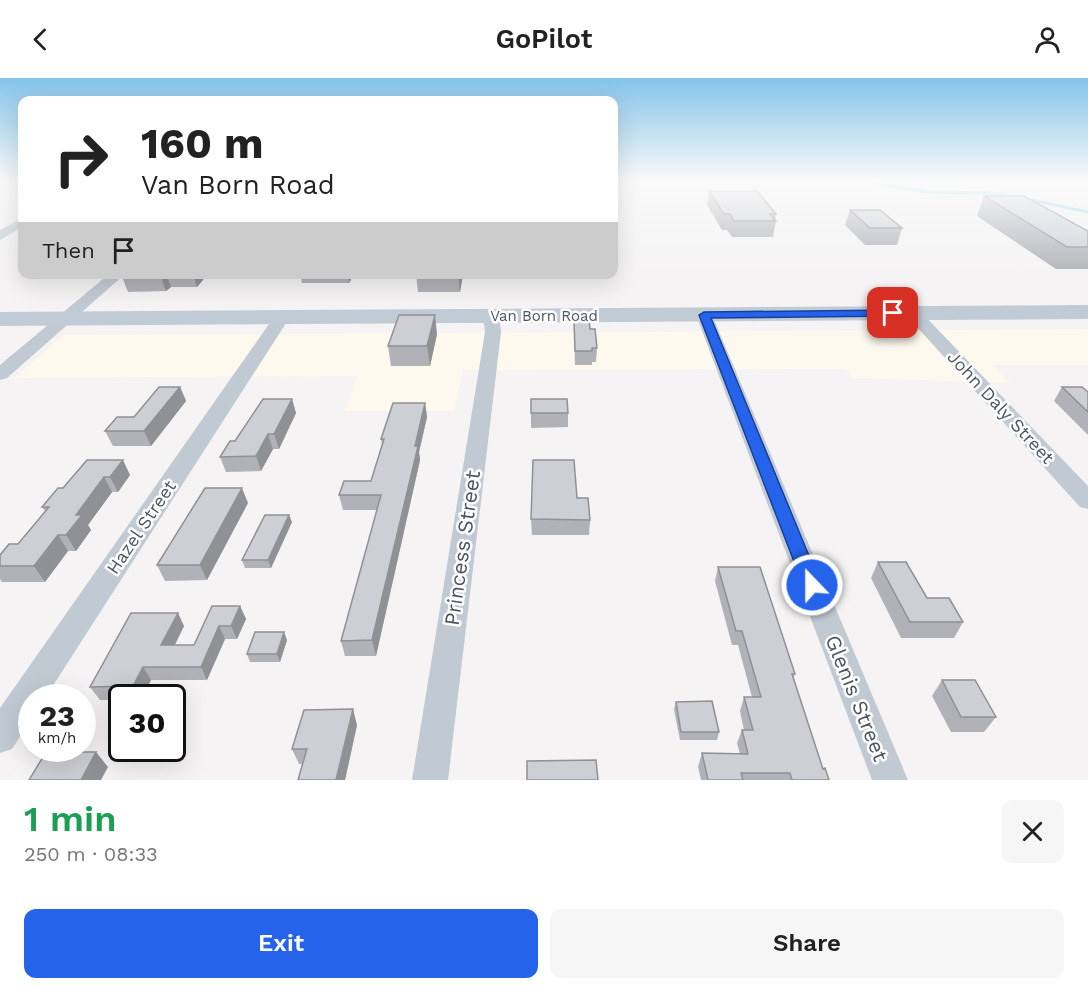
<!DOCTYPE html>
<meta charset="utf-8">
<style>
body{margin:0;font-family:"Work Sans",sans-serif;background:#f6f6f6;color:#222;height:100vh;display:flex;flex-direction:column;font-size:22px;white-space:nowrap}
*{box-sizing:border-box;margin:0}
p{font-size:20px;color:#767676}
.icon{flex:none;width:33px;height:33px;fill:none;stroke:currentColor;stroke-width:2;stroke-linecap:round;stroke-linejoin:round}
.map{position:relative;height:702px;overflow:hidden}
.panel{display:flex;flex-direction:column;background:#fff;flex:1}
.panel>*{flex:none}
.top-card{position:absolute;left:18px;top:18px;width:600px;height:183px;border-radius:12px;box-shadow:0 6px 24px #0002;background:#fff;color:#222;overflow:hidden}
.speed{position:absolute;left:18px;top:606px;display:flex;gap:12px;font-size:30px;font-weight:700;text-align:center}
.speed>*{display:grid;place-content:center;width:78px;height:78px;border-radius:50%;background:#fff;box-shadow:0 6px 24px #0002;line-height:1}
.speed small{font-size:15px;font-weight:400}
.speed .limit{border:3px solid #111;border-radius:9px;background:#fff;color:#111}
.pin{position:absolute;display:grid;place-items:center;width:51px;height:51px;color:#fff;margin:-26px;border-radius:12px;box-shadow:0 3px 9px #0006}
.me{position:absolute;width:66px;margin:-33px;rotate:338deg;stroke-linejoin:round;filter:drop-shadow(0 0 4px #0008)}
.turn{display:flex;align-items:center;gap:21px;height:126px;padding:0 24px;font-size:27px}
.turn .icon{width:78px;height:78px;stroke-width:2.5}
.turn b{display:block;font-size:42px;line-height:51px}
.then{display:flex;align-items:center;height:57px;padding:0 24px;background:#0003;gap:12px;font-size:22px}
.round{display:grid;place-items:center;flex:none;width:63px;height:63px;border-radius:12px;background:#f6f6f6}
.head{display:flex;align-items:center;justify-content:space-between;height:102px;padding:0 24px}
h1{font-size:36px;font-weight:600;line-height:45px;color:#1e9e55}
.action{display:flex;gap:12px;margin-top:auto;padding:12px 24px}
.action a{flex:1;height:69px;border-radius:12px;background:#2563eb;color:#fff;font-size:24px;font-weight:600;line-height:69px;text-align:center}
.action a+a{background:#f6f6f6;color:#222}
header{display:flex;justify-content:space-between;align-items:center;height:78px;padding:0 24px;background:#fff;font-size:27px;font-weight:600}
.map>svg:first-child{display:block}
.commercial{fill:#fdf9ef}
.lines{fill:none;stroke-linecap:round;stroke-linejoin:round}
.stream{stroke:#90daee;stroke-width:3}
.street{fill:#c1cad2;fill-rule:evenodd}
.secondary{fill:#c1cbd6;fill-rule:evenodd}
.wall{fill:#b0b2b7}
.shaded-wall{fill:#909195}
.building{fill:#cdcfd5;stroke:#909195;stroke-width:1.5}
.route{fill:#2563eb;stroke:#184099;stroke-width:1.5}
.labels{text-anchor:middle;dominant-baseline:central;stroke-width:5;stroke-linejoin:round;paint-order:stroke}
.far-street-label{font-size:15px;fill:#4a5661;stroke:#fff}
.street-label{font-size:18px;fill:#4a5661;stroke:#fff}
.near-street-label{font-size:21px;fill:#4a5661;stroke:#fff}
</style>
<header><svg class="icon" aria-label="back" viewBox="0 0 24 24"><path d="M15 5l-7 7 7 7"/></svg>GoPilot<svg class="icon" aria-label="person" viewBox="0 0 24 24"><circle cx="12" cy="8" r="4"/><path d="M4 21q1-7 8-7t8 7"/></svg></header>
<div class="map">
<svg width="1088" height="702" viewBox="0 0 1088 702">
<rect width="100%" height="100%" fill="#f5f3f3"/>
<polygon class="commercial" points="1088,251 1088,287 993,287 1010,305 852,300 846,291 463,292 454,333 345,333 357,298 14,300 64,257"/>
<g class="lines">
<polyline class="stream" points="857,102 927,114 999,115 1088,134"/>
<g class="street">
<polygon points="22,140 22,149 0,162 0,152"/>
<polygon points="109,196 125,196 7,300 0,302 0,287"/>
<polygon points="913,230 919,232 1088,408 1088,431 1080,429 907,238 905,235 907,232"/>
<polygon points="704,232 712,237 908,702 872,702 696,237"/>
<polygon points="491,233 499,238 501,254 448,702 412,702 485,254 483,238"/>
<polygon points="282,234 290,239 45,620 32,620 32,640 12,671 0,675 0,630 276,236"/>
</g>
<polygon class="secondary" points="1088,227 1088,241 0,248 0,234"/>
</g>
<g class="wall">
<polygon points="709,113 776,136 775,141 776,143 773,159 732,159 727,152 722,152 707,127"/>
<polygon points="984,118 1088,153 1088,191 1056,191 977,138"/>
<polygon points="850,132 902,150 897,167 865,167 845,147"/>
<polygon points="121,196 208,196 197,209 171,209 166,213 128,214"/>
<polygon points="300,196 354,196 349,205 302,205"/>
<polygon points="416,196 463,196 460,214 418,214"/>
<rect x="499" y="196" width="112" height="4"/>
<polygon points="574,243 590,251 597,270 596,284 592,284 592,287 575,287"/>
<polygon points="437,256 430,288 391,288 388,268"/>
<polygon points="180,309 186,323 151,368 113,368 105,353 134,339"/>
<polygon points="1062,309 1088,314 1088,357 1054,323"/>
<polygon points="292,321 296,335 279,371 273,371 261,393 226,394 220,379 235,363"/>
<polygon points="531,321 568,335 568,349 531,350"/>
<polygon points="425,325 427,339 419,374 420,382 376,578 345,578 341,563 377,432 343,432 339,417 371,403 382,367 381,361"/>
<polygon points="87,382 130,397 118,414 112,414 88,447 91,452 76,473 68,473 45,504 2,504 0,501 0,477 18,466 45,433 42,429 63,410"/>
<polygon points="577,420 590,442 589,457 532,457 531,441"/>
<polygon points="248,425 207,502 165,503 157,487"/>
<polygon points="292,444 271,490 245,490 242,482"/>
<polygon points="878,484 927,520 963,544 954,560 901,560 871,500"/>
<polygon points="718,489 795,596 793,600 823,691 829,702 701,702 698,689 702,675 740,676 737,665 742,652 744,652 740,633 744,619 752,619 738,567 732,567 715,503"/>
<polygon points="240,528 246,541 237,561 225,561 207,602 151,602 142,620 122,620 122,622 100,622 90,609 184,548 175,567 194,567"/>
<polygon points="287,562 280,584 250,584 247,576"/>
<polygon points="942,602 996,639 984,654 951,654 932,618"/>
<polygon points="676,624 719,654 717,662 680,662 674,631"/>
<polygon points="357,647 345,702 298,702 302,686 299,686 292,671"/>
</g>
<g class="shaded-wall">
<polygon points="160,196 166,196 171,209 166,213"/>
<polygon points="193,196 208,196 197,209"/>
<polygon points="348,196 354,196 349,205"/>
<polygon points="458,196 463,196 460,214"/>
<polygon points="435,237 437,256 430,288 427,268"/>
<polygon points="180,309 186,323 151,368 144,353"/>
<polygon points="292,321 296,335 279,371 274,356"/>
<polygon points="425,325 427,339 419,374 420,382 376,578 372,562"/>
<polygon points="268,356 273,371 261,393 256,378"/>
<polygon points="123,382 130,397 118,414 110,399"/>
<polygon points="104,399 112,414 88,447 91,452 76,473 66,457 76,437"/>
<polygon points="242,410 248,425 207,502 200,487"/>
<polygon points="289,437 292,444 271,490 268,482"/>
<polygon points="58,457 68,473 45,504 34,488"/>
<polygon points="240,528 246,541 237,561 231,548"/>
<polygon points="178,535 184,548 168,580 161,567"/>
<polygon points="219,548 225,561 207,602 201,589"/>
<polygon points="284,554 287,562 280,584 277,576"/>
<polygon points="143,589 151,602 142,620 140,620 133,608"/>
<polygon points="353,631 357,647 345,702 336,702"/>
<polygon points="96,674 108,689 101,702 81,702"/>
</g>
<g class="building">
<polygon points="709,113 757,113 776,136 770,136 776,143 734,143 730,136 724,136"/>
<polygon points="984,118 1024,118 1088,153 1088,169 1067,169"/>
<polygon points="850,132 880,132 902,150 870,150"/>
<polygon points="399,237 435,237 427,268 388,268"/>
<polygon points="574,243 589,243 590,251 595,251 597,270 592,270 592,273 575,273"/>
<polygon points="159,309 180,309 144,353 105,353 117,339 134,339"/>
<polygon points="1062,309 1082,309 1088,314 1088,334"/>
<polygon points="263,321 292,321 274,356 268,356 256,378 220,379 230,363 235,363"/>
<polygon points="531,321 567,321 568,335 531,335"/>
<polygon points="393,325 425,325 415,368 418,368 372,562 341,563 381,417 339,417 344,403 371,403 384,361 381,361"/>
<polygon points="87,382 123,382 110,399 104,399 76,437 82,437 66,457 58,457 34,488 0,488 0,477 9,466 18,466 49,429 42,429 58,410 63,410"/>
<polygon points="533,382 574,382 577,420 588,420 590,442 531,441"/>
<polygon points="205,410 242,410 200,487 157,487"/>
<polygon points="265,437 289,437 268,482 242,482"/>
<polygon points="878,484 906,484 927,520 949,520 963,544 910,544"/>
<polygon points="718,489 760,489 795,596 792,596 823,691 825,690 829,702 792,702 790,695 741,695 743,702 708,702 702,675 748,676 742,652 753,652 744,619 761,619 742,553 736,553"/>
<polygon points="212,528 240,528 231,548 219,548 201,589 143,589 133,608 90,609 131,535 178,535 161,567 194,567"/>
<polygon points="255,554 284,554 277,576 247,576"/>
<polygon points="942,602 975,602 996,639 961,639"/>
<polygon points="712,623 719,654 681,654 676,624"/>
<polygon points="353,631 336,702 298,702 307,671 292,671 304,632"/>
<polygon points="46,674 96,674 81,702 29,702"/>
<polygon points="596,682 598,702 527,702 527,683"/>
</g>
<linearGradient id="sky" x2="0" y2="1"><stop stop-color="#85c3ea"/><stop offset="0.51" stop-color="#fafafa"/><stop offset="1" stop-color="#fafafa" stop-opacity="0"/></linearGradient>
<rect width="1088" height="201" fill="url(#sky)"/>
<polygon class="route" points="893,232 896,233 896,238 711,240 821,507 818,512 812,514 805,512 803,507 699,237 704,234"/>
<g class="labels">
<g class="far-street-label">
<text x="544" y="238">Van Born Road</text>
</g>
<g class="street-label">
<text transform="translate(1001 329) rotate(47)">John Daly Street</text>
<text transform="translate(141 449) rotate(-56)">Hazel Street</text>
</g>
<g class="near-street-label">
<text transform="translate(462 470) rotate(-82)">Princess Street</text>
<text transform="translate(857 620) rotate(68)">Glenis Street</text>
</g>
</g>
</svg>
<div class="speed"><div>23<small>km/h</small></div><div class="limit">30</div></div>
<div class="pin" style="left:893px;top:235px;background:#d93025"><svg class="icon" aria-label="arrive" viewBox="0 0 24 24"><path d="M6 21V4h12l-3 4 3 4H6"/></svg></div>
<svg class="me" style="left:812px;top:507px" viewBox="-20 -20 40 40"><circle r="17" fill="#2563eb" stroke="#fff" stroke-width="3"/><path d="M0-11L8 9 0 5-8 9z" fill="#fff"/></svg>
<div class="top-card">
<div class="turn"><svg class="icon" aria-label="right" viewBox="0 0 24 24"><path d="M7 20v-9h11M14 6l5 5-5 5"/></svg><div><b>160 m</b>Van Born Road</div></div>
<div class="then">Then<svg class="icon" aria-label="arrive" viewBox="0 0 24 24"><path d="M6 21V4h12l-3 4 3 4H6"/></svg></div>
</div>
</div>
<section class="panel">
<div class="head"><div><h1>1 min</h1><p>250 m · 08:33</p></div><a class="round"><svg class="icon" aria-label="close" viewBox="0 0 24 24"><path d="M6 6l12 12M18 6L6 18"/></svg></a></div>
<div class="action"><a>Exit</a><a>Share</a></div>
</section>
